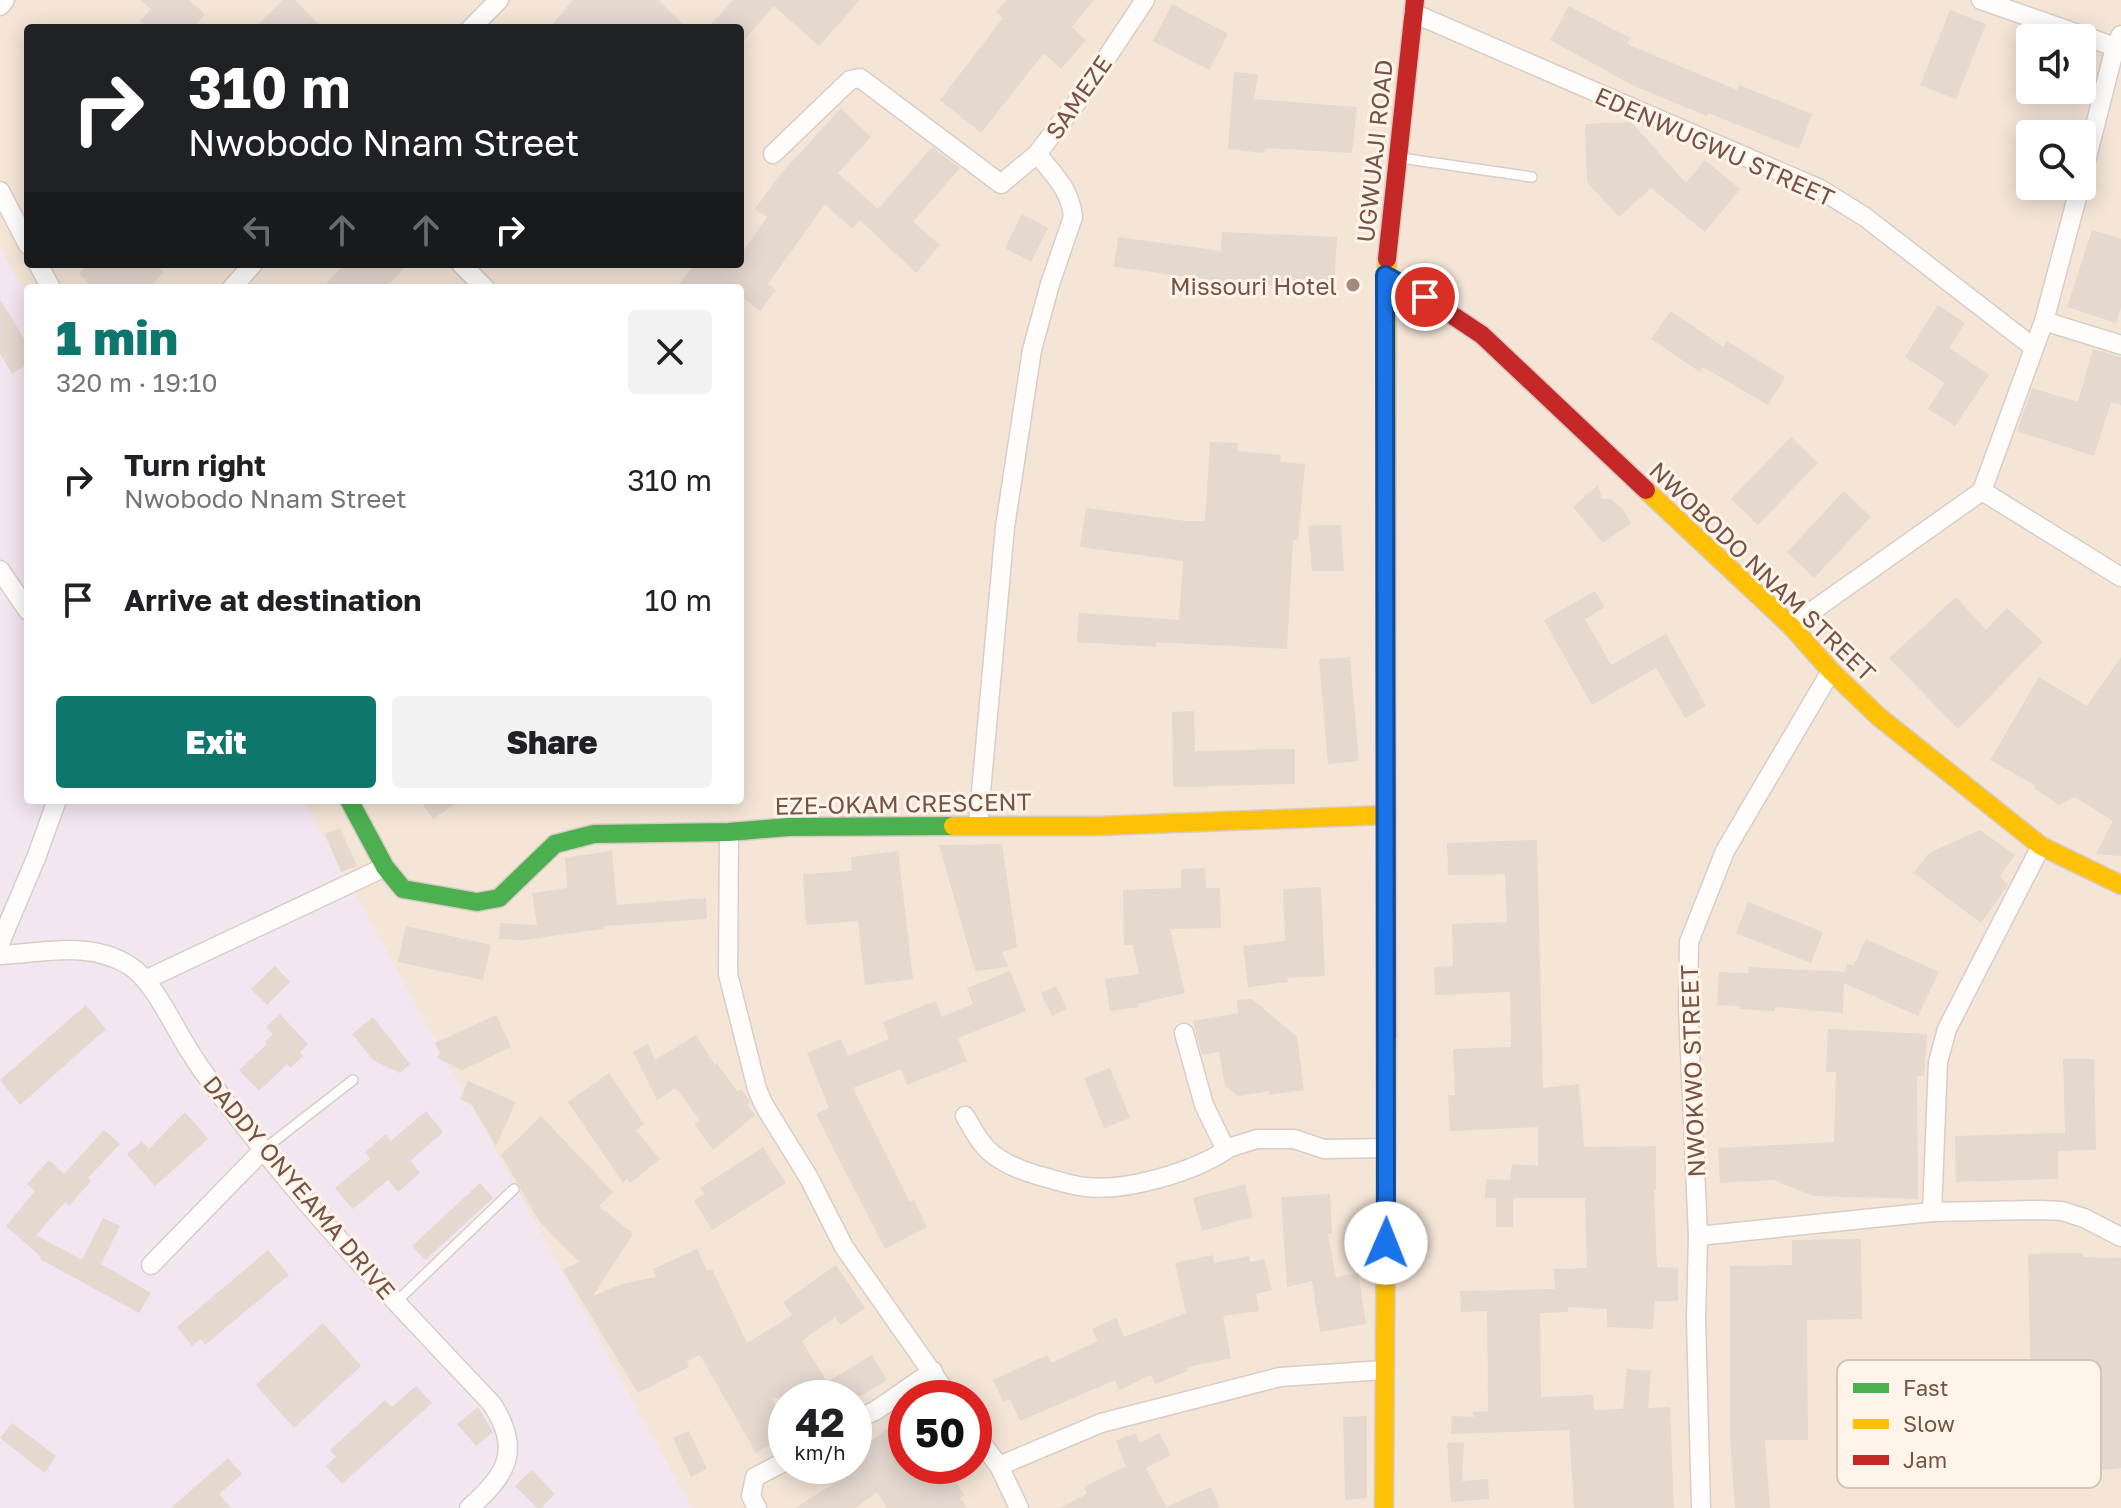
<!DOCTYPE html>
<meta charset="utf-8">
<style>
body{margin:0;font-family:"Golos Text",sans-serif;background:#f2f2f2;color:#202124;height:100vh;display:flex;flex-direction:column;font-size:30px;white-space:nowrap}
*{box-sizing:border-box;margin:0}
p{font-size:26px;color:#757577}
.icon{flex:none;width:44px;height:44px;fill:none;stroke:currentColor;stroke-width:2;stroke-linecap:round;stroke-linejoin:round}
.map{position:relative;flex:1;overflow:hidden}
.side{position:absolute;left:24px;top:284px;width:720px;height:520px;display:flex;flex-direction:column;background:#fff;border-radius:8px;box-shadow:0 4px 20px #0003}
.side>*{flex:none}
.banner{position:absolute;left:24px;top:24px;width:720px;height:244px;border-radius:8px;box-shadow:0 4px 20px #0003;background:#202124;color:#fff;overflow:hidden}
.buttons{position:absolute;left:2016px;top:24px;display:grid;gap:16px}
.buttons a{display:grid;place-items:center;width:80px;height:80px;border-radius:8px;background:#fff;box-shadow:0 4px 20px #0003;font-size:40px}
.speed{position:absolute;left:768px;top:1380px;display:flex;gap:16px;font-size:40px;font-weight:700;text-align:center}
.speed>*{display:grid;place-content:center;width:104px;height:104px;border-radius:50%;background:#fff;box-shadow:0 4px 20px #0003;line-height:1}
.speed small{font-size:20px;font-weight:400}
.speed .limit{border:12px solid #d22;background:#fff;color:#111}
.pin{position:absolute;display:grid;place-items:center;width:68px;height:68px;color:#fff;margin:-34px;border:4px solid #fff;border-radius:50%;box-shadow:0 2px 8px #0007}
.me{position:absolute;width:88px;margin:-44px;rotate:1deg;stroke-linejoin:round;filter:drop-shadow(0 0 6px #0008)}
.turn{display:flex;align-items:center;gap:28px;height:168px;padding:0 32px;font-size:36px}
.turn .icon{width:104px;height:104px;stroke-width:2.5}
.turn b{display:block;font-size:56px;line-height:68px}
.lanes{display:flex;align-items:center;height:76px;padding:0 32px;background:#0003;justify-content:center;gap:40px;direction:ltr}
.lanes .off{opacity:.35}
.round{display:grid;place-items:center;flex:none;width:84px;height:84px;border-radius:8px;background:#f2f2f2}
.headline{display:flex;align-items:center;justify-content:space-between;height:136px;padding:0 32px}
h1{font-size:48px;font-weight:800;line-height:60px;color:#0f766e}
.primary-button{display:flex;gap:16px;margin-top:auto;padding:16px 32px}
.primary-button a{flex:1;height:92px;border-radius:8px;background:#0f766e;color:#fff;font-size:32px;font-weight:800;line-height:92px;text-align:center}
.primary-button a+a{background:#f2f2f2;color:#202124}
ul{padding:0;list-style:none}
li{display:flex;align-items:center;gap:24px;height:120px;padding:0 32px}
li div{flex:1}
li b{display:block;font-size:30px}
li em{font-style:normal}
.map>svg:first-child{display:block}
.residential{fill:#f4e5d7;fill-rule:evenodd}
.education{fill:#f2e6f1}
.building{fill:#e4d8cf}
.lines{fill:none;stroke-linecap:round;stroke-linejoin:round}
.lane-casing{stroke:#d9cdc6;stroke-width:12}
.street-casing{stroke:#d9cdc6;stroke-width:21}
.fast-casing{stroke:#d8cbc4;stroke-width:21}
.slow-casing{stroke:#d8cbc4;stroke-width:21}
.jam-casing{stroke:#d8cbc4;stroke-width:21}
.lane{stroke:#fefdfb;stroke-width:9}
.street{stroke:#fefdfb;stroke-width:18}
.fast{stroke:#4caf50;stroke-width:18}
.slow{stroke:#ffc107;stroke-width:18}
.jam{stroke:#c62828;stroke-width:18}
.route-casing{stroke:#114b97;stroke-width:20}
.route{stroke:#1a73e8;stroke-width:14}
.poi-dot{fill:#a48a7e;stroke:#fff4e9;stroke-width:3}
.labels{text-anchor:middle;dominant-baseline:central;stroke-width:6;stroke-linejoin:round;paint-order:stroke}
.street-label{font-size:24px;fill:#765346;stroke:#fff4e9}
.poi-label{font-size:24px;fill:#765346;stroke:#fff4e9;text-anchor:end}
.key{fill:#fff4e9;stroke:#d6c4b8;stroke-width:2}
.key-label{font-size:22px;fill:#765346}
</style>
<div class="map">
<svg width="2121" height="1508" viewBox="0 0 2121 1508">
<rect width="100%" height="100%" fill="#f8f0e7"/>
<path class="residential" d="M0 0H2121V1508H0ZM28 28H740V264H28ZM2030 38H2082V90H2030ZM2030 134H2082V186H2030ZM28 288H740V800H28ZM786 1398H854V1466H786ZM906 1398H974V1466H906Z"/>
<polygon class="education" points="0,247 28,298 28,800 304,800 692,1508 0,1508"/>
<g class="building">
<polygon points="140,0 189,0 205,14 193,28 149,28 140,21 151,9"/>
<polygon points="283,0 295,0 322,28 254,28"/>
<polygon points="573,0 658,0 687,28 549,28"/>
<polygon points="733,0 860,0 819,46 774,6 740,45 740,28 708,28"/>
<polygon points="1007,0 1094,0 1072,27 1086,40 1061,69 1044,53 981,133 940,100 1003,18 996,12"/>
<polygon points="1172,4 1228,34 1209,70 1153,41"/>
<polygon points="1569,6 1630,38 1627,44 1737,90 1739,85 1812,114 1799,149 1708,113 1707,116 1632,85 1550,40"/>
<polygon points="1950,10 1986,24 1956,99 1920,85"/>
<polygon points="1234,72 1258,74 1254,99 1357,107 1352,153 1266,148 1263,153 1228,149"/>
<polygon points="841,108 871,137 838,173 878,209 932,147 960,168 913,222 940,245 916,273 860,220 852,229 825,204 768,284 776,290 760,311 740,295 740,288 676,288 694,264 740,264 740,256 767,217 755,209 778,177"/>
<polygon points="1631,122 1686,183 1705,160 1740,189 1705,232 1651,188 1619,217 1587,182 1585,124"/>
<polygon points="1022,214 1048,228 1031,262 1005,248"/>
<polygon points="2092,230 2121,239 2121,308 2116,323 2067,307"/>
<polygon points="1222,232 1337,237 1334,288 1213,283 1213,280 1114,267 1118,237 1221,251"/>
<polygon points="88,264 156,264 164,272 149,288 94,288 79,274"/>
<polygon points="345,264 408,264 385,288 322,288"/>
<polygon points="0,299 28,345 28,364 12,374 0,354"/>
<polygon points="1938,305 1965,323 1949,348 1989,375 1955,426 1928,409 1945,383 1905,357"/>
<polygon points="1671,311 1723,347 1727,341 1785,377 1768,405 1703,367 1700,372 1651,339"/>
<polygon points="2093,349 2121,357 2121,405 2111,402 2094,456 2017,431 2032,388 2078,402"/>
<polygon points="1791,437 1818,463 1758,525 1731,499"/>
<polygon points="1210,442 1238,443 1237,451 1281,455 1280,462 1305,464 1298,540 1293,540 1287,649 1156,642 1156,647 1077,642 1079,613 1179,620 1183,561 1080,547 1086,508 1186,521 1205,521"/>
<polygon points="1598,485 1602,499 1611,499 1623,509 1631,523 1603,543 1573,507"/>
<polygon points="1844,491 1871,517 1814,578 1787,552"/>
<polygon points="1341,525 1344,571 1312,571 1308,526"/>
<polygon points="1595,591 1605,607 1585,619 1611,665 1666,634 1706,706 1685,718 1656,668 1592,705 1544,620"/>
<polygon points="1956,597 1986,630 2007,608 2043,642 1958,729 1889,658"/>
<polygon points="1350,657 1359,761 1328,764 1319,659"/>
<polygon points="2121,657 2121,856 2096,854 2113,821 2075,797 2059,805 2034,788 2036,786 1990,760 2039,677 2087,706"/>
<polygon points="1194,711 1195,751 1295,749 1295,784 1173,787 1172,712"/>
<polygon points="420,800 461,800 433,819"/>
<polygon points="340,828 357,866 341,872 325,834"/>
<polygon points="1980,830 2015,855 2000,876 2008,885 1981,923 1914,873 1929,853"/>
<polygon points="1537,840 1543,1088 1579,1084 1584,1147 1656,1146 1656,1190 1654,1190 1657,1267 1678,1268 1678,1301 1655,1301 1653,1329 1607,1327 1607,1309 1568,1307 1568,1312 1540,1313 1541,1397 1593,1395 1594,1410 1623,1409 1627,1369 1651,1371 1648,1408 1670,1407 1674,1508 1574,1508 1569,1430 1451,1434 1452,1416 1474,1417 1472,1412 1488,1411 1487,1311 1461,1312 1460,1291 1555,1289 1554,1269 1587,1268 1585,1198 1513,1198 1513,1227 1496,1227 1496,1198 1485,1198 1486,1179 1510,1180 1512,1164 1538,1166 1538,1127 1450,1131 1448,1095 1455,1095 1453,1049 1511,1047 1510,992 1435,995 1434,967 1453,966 1452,924 1507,922 1505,874 1448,875 1447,843"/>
<polygon points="1002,844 1017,947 1002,952 1008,967 975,971 939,845"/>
<polygon points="612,851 617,905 706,898 707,919 603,926 604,929 522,940 499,939 500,923 537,925 532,893 567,888 565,858"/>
<polygon points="898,851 913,979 865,985 858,921 806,925 803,874 852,871 851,857"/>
<polygon points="1205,868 1206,888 1220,888 1221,928 1170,929 1185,993 1138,1004 1139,1007 1110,1011 1105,979 1139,974 1133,945 1124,945 1123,890 1181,888 1181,869"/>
<polygon points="1321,887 1325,976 1287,978 1288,982 1248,987 1243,946 1285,941 1283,889"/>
<polygon points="1748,902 1823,932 1811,963 1736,933"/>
<polygon points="406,926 491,945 483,980 398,962"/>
<polygon points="1866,939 1939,972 1918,1016 1844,983 1843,1013 1775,1007 1775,1011 1739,1009 1740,1006 1717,1005 1719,972 1748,973 1749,967 1844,972 1844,976 1847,964 1854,965"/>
<polygon points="275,966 290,982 267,1005 251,989"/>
<polygon points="1010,971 1026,1011 958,1038 967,1061 907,1085 901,1069 853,1088 910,1202 914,1200 927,1227 885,1249 816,1114 829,1108 807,1053 841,1039 848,1056 889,1039 883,1022 935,1001 942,1017 973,1004 967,988"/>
<polygon points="1056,986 1067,1009 1052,1016 1041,993"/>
<polygon points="1252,999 1297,1037 1304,1090 1269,1095 1269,1091 1238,1096 1225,1086 1219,1052 1202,1055 1193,1021 1238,1013 1237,1000"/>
<polygon points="86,1005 106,1029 20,1105 0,1080"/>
<polygon points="280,1014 308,1044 300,1052 303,1056 290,1068 287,1064 259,1091 239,1070 267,1044 265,1042 273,1034 266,1027"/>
<polygon points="496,1015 511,1047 462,1070 437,1058 440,1053 435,1043"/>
<polygon points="373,1017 410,1064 400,1073 373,1060 352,1034"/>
<polygon points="1828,1029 1927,1034 1924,1076 1917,1076 1918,1199 1813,1196 1774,1180 1720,1183 1718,1148 1834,1142 1836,1072 1826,1072"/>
<polygon points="696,1035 715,1065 717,1063 737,1091 741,1089 748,1098 750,1103 747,1104 755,1115 713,1150 694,1124 700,1120 676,1088 657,1100 633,1052 648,1044 655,1060"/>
<polygon points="2063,1059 2094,1059 2096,1150 2058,1151 2058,1179 1956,1182 1955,1136 2065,1133"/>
<polygon points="1110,1068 1130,1118 1104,1128 1084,1078"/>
<polygon points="609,1073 644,1124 636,1130 660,1159 630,1183 627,1179 623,1183 568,1102"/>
<polygon points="468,1081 516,1102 496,1146 472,1105 460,1099"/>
<polygon points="426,1111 443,1132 410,1161 420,1173 398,1192 388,1180 353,1209 335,1188 370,1159 365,1152 386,1134 391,1141"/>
<polygon points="185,1112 208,1139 155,1186 127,1154 142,1141 149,1149"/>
<polygon points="541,1116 613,1192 599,1206 633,1234 593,1296 621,1284 656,1277 653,1269 697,1249 707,1271 712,1269 747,1343 792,1315 783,1302 836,1265 865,1308 841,1325 835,1317 802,1341 827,1382 872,1355 887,1380 857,1398 771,1398 786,1425 786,1436 756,1453 700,1355 687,1361 689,1367 638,1393 563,1270 579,1262 539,1221 501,1155"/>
<polygon points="104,1130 120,1144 88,1178 91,1181 69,1206 65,1202 36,1235 82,1260 103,1218 120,1226 101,1264 151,1293 139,1313 40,1259 41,1257 6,1226 35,1191 27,1184 49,1160 64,1174"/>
<polygon points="763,1147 786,1183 712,1230 694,1201 704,1194 700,1188"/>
<polygon points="480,1183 493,1198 425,1260 412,1246"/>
<polygon points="1245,1184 1253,1217 1202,1231 1193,1198"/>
<polygon points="1330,1194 1332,1233 1328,1234 1336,1277 1358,1273 1366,1324 1320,1332 1312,1281 1287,1287 1281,1197"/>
<polygon points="1861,1239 1862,1319 1807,1320 1808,1440 1765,1440 1770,1508 1735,1508 1730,1438 1730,1266 1792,1265 1792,1240"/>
<polygon points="268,1250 289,1275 205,1345 201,1339 192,1346 177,1327"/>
<polygon points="2083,1253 2083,1257 2121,1258 2121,1468 2083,1472 2084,1481 2054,1484 2045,1387 2031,1388 2028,1254"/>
<polygon points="1213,1255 1214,1263 1249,1256 1250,1262 1264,1259 1272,1290 1256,1294 1259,1311 1223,1316 1231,1358 1187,1367 1188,1371 1155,1384 1151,1375 1119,1390 1115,1380 1020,1421 1010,1399 1003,1402 993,1380 1047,1355 1051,1363 1098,1341 1092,1329 1116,1318 1124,1337 1186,1313 1175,1263"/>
<polygon points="323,1323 361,1366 294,1428 256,1385"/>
<polygon points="416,1386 432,1403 342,1484 326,1466 336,1457 330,1450 385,1400 392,1407"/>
<polygon points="478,1407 493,1432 476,1446 457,1424"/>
<polygon points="906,1414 906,1466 946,1466 964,1495 960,1498 967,1508 887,1508 877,1492 856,1508 795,1508 838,1481 836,1479 866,1456 861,1449"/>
<polygon points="1367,1416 1367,1498 1345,1500 1343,1417"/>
<polygon points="12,1423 56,1456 45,1473 0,1438"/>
<polygon points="689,1431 707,1469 691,1477 673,1438"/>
<polygon points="1135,1433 1140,1443 1159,1433 1171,1455 1146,1468 1166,1507 1211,1487 1220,1508 1059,1508 1087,1494 1084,1487 1126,1466 1116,1441"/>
<polygon points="1464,1442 1462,1481 1488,1479 1489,1499 1451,1502 1447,1443"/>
<polygon points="228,1458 242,1474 219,1494 231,1508 171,1508"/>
<polygon points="532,1470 555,1494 541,1508 537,1508 515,1486"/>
</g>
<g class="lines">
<g class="lane-casing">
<g id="lane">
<polyline points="1401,158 1532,177"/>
<polyline points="263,1150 353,1080"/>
<polyline points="396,1302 514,1189"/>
</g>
</g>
<g class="street-casing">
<g id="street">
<polyline points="1981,0 2121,49"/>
<polyline points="0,6 5,0"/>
<polyline points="1413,13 1820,189 1865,217 2033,347"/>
<polyline points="471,28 499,0"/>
<polyline points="773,154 850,80 860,78 1001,184 1037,154 1079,99 1145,0"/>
<polyline points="2082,177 2115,47 2121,35"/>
<polyline points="0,191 28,245"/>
<polyline points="38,264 51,288"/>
<polyline points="461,264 485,288"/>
<polyline points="232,288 253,264"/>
<polyline points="2044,321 2121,345"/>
<polyline points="1982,491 2121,577"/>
<polyline points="0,570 28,611"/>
<polyline points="1791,626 1982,491 2044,321 2080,186"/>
<path d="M978 825 1005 527 1032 350 1050 284 1073 217C1071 191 1053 173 1037 154"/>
<polyline points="729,832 728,974 757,1089 764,1105 809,1178 844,1247 950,1398"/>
<polyline points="0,943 36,858 57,800"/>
<path d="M0 955C44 953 90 940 130 966 155 982 175 1030 192 1055 212 1087 238 1117 261 1147 332 1237 414 1321 492 1404 522 1450 507 1475 469 1508"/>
<polyline points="145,980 385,867"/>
<path d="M965 1116C972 1128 979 1142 989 1151 1004 1165 1025 1172 1044 1177 1058 1181 1072 1186 1086 1187 1125 1192 1193 1172 1226 1150L1204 1105 1184 1033"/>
<polyline points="1225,1149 1257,1139 1294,1139 1324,1149 1387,1148"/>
<polyline points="1932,1212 1938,1062 1947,1029 2041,846"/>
<polyline points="1698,1236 1932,1212 2040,1210 2062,1211 2084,1218 2121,1237"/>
<polyline points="151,1265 263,1150"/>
<polyline points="854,1420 875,1411 933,1371"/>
<polyline points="974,1433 999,1466 1019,1508"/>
<polyline points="999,1466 1101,1423 1280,1377 1384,1370"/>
<polyline points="757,1508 751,1496 755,1477 786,1461"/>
<polyline points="1701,1508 1696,1319 1698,1236 1688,1007 1689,942 1725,851 1831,671"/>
</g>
</g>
<g class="fast-casing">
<polyline id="fast" points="349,800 385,867 403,889 477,902 499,898 555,844 594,834 729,832 789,827 953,826"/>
</g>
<g class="slow-casing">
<g id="slow">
<polyline points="1646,490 1791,626 1831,671 1879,717 2041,846 2121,885"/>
<polyline points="1386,656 1387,259"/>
<polyline points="953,826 1098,826 1386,815"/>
<polyline points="1384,1508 1387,1036"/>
</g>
</g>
<g class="jam-casing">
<g id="jam">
<polyline points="1387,259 1415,0"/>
<polyline points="1385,275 1425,297 1482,335 1646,490"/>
<polyline points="1386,656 1387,1036"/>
</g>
</g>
<use href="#lane" class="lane"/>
<use href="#street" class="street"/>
<use href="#fast" class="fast"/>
<use href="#slow" class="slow"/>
<use href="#jam" class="jam"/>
</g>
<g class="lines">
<g class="route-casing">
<polyline id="route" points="1386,1243 1385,275 1425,297"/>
</g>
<use href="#route" class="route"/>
</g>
<circle class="poi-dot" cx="1353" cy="285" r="8"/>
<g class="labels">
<g class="street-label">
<text transform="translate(1078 97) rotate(-55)">SAMEZE</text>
<text transform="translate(1715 146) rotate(24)">EDENWUGWU STREET</text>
<text transform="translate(1374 151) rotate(-84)">UGWUAJI ROAD</text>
<text transform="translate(1763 571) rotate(44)">NWOBODO NNAM STREET</text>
<text transform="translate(903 803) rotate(-1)">EZE-OKAM CRESCENT</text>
<text transform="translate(1692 1071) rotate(-92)">NWOKWO STREET</text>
<text transform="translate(300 1187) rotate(50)">DADDY ONYEAMA DRIVE</text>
</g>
<g class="poi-label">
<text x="1337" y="285">Missouri Hotel</text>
</g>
</g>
<rect x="1837" y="1360" width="264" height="128" rx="12" class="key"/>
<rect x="1853" y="1383" width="36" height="10" fill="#4caf50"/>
<rect x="1853" y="1419" width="36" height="10" fill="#ffc107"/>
<rect x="1853" y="1455" width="36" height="10" fill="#c62828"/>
<g class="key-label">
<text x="1903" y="1396">Fast</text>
<text x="1903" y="1432">Slow</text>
<text x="1903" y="1468">Jam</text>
</g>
</svg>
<div class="buttons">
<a><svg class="icon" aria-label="sound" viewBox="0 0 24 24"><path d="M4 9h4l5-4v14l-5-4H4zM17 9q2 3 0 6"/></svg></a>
<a><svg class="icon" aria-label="search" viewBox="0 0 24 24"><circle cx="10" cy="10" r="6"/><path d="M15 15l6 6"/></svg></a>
</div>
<div class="speed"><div>42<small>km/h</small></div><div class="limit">50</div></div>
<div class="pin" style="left:1425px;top:297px;background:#d93025"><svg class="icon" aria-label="arrive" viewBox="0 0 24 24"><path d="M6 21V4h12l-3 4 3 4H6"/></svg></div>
<svg class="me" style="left:1386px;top:1243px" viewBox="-20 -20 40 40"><circle r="19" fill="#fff"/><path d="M0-13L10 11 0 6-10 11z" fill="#1a73e8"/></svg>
<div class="banner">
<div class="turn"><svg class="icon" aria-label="right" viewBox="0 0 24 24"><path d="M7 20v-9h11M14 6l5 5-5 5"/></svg><div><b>310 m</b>Nwobodo Nnam Street</div></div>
<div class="lanes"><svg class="icon off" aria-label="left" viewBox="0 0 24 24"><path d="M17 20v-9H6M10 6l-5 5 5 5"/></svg><svg class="icon off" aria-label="ahead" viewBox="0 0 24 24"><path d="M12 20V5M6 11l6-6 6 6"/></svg><svg class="icon off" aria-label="ahead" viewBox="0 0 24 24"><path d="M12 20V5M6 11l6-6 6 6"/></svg><svg class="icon" aria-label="right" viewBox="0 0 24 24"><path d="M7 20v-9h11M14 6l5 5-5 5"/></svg></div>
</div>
<section class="side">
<div class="headline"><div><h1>1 min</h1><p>320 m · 19:10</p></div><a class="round"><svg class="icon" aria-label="close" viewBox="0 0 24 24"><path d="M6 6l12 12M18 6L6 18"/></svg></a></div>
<ul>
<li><svg class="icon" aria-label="right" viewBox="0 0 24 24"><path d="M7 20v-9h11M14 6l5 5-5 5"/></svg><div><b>Turn right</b><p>Nwobodo Nnam Street</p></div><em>310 m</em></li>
<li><svg class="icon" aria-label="arrive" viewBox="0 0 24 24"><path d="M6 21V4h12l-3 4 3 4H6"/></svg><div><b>Arrive at destination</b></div><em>10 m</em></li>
</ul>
<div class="primary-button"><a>Exit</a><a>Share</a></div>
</section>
</div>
